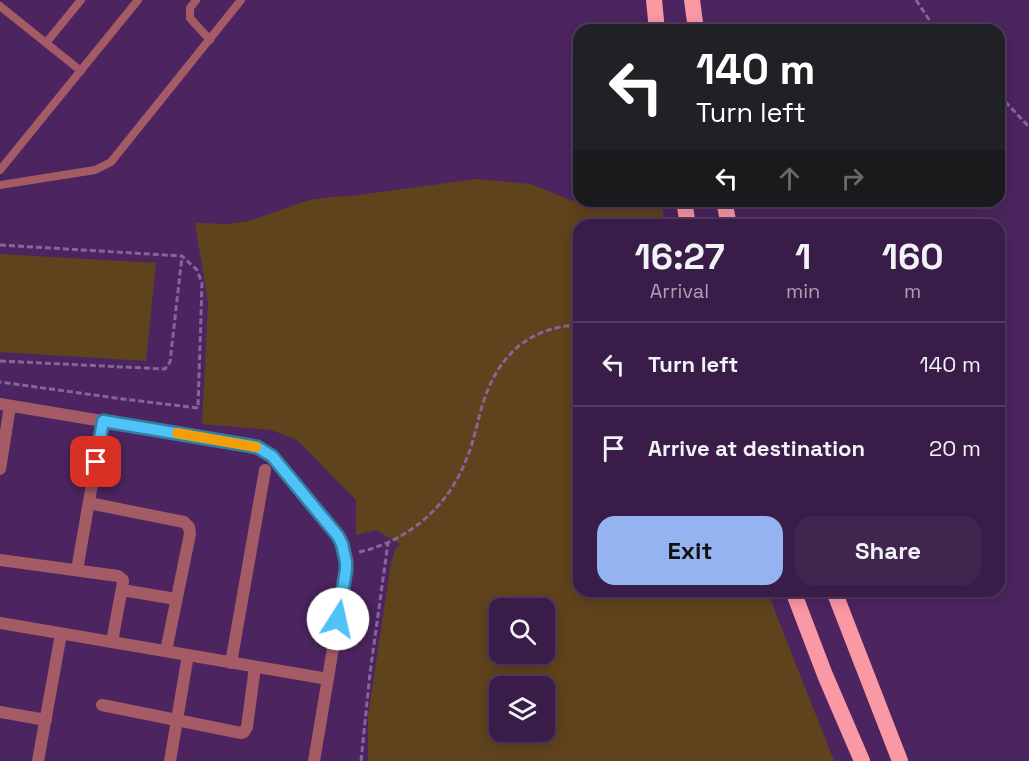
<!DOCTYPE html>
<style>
body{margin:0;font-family:"Space Grotesk",sans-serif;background:#40254f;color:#f1f3f6;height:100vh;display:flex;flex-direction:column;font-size:22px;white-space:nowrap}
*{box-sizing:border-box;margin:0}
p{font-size:20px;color:#aba1b4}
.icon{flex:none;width:33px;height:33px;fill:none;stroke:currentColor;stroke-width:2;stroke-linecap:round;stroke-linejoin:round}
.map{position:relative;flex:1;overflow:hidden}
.side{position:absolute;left:573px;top:219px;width:432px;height:378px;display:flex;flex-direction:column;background:#391c48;border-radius:18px;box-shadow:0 3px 15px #0003,0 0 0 2px #533a60}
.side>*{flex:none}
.top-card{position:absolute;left:573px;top:24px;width:432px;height:183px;border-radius:18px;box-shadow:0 3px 15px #0003,0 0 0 2px #533a60;background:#202124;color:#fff;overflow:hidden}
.controls{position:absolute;left:489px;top:598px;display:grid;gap:12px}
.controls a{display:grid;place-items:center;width:66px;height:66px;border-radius:12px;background:#391c48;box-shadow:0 3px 15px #0003,0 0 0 2px #533a60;font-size:30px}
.pin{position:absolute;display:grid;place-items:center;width:51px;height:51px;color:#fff;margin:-26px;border-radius:12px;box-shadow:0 3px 9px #0006}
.me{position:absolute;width:66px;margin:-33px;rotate:10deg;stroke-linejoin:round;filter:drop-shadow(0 0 4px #0008)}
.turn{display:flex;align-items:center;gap:21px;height:126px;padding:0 24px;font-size:27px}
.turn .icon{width:78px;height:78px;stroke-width:2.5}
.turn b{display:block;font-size:42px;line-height:51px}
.lanes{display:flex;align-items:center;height:57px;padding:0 24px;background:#0003;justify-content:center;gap:30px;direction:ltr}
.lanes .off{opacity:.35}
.eta{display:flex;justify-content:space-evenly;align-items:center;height:102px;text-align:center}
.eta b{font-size:36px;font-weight:700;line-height:42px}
.button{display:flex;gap:12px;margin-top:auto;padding:12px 24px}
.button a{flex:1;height:69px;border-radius:18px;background:#95b2f1;color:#111;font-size:24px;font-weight:700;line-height:69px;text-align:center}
.button a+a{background:#40254f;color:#f1f3f6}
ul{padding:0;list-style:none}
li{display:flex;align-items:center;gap:18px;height:84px;padding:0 24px;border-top:2px solid #533a60}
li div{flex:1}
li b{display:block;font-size:22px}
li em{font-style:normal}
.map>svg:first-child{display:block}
.green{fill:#5f431c;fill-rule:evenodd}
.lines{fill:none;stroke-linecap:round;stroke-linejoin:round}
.path{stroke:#866598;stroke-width:3;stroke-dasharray:6 3;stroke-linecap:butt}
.service{stroke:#a55b65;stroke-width:8}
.minor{stroke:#a55b65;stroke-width:12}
.trunk{stroke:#fa98a4;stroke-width:16}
.route-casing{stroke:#337fa1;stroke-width:15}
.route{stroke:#4fc3f7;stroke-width:10}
.slow{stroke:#f59e0b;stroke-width:10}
</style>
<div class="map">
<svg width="1029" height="761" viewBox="0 0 1029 761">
<rect width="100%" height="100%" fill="#4c2560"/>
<g class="green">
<path d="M477 179 531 184 573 201H660L666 225H579V591H768L776 614 834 761H368V716L391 563 395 550 400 544 376 530 356 535V500L298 441 290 437 271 430 202 424 208 303 195 223 228 224 249 221 309 200 330 197 351 196ZM500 609H544V654H500ZM500 687H544V732H500Z"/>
<polygon points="0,254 156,263 146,361 0,352"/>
</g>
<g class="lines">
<g class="path">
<polyline points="916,0 936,30"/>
<polyline points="999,95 1029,127"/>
<polyline points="0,245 182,256 197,270 202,283 198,408 123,399 0,382"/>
<polyline points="0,361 165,369 170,362 182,256"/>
<path d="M359 552C408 541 448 507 466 460 474 442 477 422 483 403 498 356 528 327 579 325"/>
<polyline points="361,761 370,673 388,543"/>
</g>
<g class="service">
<polyline points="196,0 190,8 190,18 210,40"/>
<polyline points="0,6 81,71"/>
<polyline points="46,43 81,0"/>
<polyline points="0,170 138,0"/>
<polyline points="0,185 95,170 111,162 241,0"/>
</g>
<g class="minor">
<path d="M0 404 246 445C258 448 267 452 276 461L338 535C344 547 346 557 346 571L314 761"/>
<polyline points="0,469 10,406"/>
<polyline points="89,503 184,522 189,527 190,534 166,651"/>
<polyline points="0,560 118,576 123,580 123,582 112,642"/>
<polyline points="77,570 103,421"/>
<polyline points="122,590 176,599"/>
<polyline points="0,623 328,679"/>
<polyline points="231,663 265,470"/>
<polyline points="102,705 241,733 244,732 247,727 255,667"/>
<polyline points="0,712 46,720"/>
<polyline points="38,761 61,634"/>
<polyline points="170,761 188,655"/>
</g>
<g class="trunk">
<polyline points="654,0 657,30"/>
<polyline points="692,0 696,30"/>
<polyline points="684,201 688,225"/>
<polyline points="724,201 729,225"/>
<polyline points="793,591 825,675 862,761"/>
<polyline points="834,591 900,761"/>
</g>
</g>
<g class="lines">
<g class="route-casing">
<polyline id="route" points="96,462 103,421 246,445 257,447 272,456 338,536 342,544 346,562 346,570 338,619"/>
</g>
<use href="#route" class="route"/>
<polyline class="slow" points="177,433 256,447"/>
</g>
</svg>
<div class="controls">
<a><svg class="icon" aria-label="search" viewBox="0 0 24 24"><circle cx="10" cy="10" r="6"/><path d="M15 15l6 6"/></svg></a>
<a><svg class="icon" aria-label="layers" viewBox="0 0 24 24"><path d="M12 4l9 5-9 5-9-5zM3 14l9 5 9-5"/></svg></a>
</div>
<div class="pin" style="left:96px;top:462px;background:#d93025"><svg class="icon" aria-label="arrive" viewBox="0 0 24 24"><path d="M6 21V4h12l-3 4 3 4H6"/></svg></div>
<svg class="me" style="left:338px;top:619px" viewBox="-20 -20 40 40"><circle r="19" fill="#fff"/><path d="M0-13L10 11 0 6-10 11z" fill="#4fc3f7"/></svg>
<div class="top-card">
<div class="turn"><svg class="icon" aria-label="left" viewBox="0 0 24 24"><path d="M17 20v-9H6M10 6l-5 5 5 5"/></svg><div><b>140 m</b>Turn left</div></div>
<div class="lanes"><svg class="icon" aria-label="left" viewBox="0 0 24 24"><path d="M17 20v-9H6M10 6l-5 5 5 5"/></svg><svg class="icon off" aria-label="ahead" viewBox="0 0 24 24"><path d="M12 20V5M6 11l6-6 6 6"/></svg><svg class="icon off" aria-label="right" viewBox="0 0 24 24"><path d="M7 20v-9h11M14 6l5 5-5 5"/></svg></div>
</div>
<section class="side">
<div class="eta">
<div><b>16:27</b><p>Arrival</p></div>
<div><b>1</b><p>min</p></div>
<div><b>160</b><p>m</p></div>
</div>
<ul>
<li><svg class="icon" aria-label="left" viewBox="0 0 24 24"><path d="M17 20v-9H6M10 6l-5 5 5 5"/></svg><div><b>Turn left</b></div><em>140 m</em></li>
<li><svg class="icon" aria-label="arrive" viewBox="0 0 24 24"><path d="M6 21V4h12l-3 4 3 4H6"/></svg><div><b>Arrive at destination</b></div><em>20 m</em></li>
</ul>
<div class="button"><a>Exit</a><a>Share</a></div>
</section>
</div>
